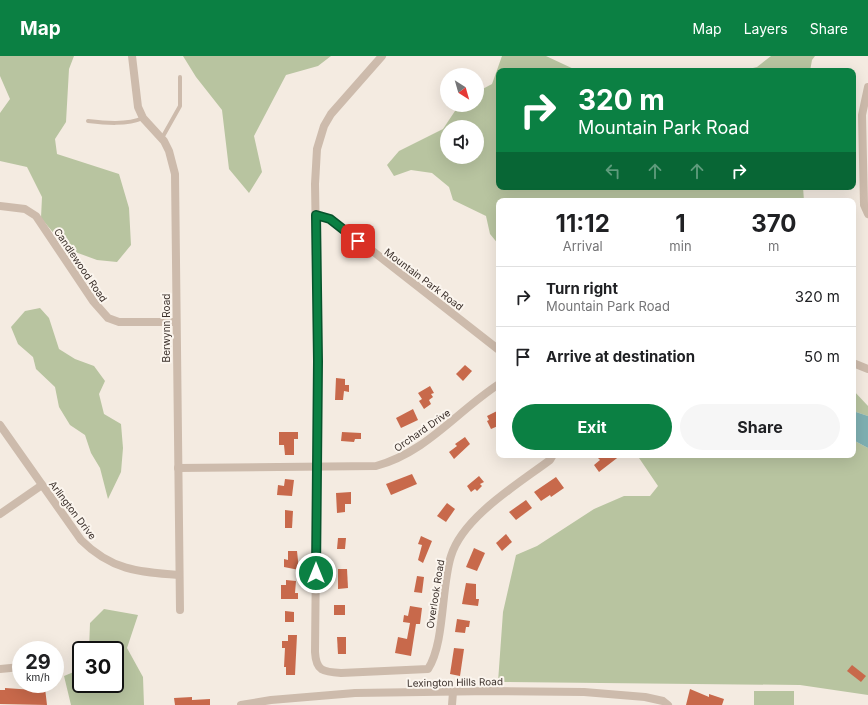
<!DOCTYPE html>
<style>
body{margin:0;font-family:Inter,sans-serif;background:#f6f6f6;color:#202124;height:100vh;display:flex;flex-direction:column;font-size:15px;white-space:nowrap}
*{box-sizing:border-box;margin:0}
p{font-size:13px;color:#757577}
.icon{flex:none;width:22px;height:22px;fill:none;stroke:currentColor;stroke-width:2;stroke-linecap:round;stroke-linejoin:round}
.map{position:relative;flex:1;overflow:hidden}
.details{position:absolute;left:496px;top:142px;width:360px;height:260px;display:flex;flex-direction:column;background:#fff;border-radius:8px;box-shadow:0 4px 16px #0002}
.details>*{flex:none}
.top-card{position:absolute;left:496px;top:12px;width:360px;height:122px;border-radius:8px;box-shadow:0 4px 16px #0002;background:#0b8043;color:#fff;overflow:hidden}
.needle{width:26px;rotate:143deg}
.tools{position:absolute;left:440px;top:12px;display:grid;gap:8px}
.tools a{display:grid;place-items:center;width:44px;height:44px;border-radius:50%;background:#fff;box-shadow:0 4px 16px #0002;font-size:20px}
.speed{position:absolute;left:12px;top:585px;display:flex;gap:8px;font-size:20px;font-weight:700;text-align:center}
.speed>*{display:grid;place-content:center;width:52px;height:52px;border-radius:50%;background:#fff;box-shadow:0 4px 16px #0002;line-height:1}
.speed small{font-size:10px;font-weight:400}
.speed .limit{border:2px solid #111;border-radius:6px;background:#fff;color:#111}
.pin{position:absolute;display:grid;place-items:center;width:34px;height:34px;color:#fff;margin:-17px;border-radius:8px;box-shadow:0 2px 6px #0006}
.me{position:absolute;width:44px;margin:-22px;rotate:0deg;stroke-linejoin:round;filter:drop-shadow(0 0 3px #0008)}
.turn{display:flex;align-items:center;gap:14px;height:84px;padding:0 16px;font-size:18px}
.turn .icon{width:52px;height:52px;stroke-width:2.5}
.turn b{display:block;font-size:28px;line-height:34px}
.lanes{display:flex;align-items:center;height:38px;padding:0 16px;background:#0003;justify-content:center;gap:20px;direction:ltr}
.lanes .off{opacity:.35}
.eta{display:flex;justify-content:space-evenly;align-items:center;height:68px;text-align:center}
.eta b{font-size:24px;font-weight:700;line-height:28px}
.cta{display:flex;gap:8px;margin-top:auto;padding:8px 16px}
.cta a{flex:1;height:46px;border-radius:24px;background:#0b8043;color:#fff;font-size:16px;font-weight:700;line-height:46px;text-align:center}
.cta a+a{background:#f6f6f6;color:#202124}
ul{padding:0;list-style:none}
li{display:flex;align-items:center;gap:12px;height:60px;padding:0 16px;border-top:1px solid #e0e0e0}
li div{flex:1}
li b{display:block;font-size:15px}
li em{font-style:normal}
header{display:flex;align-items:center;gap:24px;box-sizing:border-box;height:56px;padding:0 20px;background:#0b8043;color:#fff}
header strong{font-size:19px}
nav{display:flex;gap:22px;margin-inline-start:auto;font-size:14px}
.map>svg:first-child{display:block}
.green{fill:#b8c4a0;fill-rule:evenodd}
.water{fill:#7fb0b2}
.building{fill:#c8694b}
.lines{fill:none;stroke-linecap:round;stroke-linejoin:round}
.lane{stroke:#cdbbac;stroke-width:4}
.street{stroke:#cdbbac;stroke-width:8}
.route-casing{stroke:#07532c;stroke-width:10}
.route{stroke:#0b8043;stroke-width:7}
.labels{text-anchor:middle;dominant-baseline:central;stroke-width:4;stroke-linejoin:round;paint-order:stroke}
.street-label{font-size:10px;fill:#3b302b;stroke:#fbf5ee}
</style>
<header>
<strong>Map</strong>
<nav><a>Map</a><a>Layers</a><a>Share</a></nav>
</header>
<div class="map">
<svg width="868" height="649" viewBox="0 0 868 649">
<rect width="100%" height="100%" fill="#f4ebe1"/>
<g class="green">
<polygon points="0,0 74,0 69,13 66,66 55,83 57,98 119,118 129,152 131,189 117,206 97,204 67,193 41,162 42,141 27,111 0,105 0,57 10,43 0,20"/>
<polygon points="183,0 331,0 318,10 286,19 254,80 262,116 249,137 229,113 222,54 196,21"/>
<path d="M502 0H546L578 15H499V131H803L804 145H499V189L490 178 486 160 453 144 449 131 432 117 411 114 394 120 387 109 399 95 443 73 459 49H477V36L492 28ZM447 71H477V101H447Z"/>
<polygon points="771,0 815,0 812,4 810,15 741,15 757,11"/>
<polygon points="40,252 49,262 59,293 75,303 94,310 105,325 99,338 104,358 121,368 123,392 121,416 108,443 100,412 91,397 85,379 70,369 59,351 55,331 36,313 33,301 18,288 11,271 25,255"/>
<polygon points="853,334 868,350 868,360 853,355"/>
<polygon points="853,384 868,392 868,639 800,629 498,626 503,556 516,499 537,490 594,453 624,440 650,440 658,430 637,399 853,399"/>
<polygon points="104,553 138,559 127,592 143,621 144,649 71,649 64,620 81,613 81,628 115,628 115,594 89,594 90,567"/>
<rect x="754" y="635" width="40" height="14"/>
</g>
<polygon class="water" points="853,355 868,360 868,392 853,384"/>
<g class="building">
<polygon points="465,309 472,315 463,325 456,318"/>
<polygon points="336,322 345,323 345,329 349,329 349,336 344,335 343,344 335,344"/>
<polygon points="430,330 434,337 431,338 433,341 429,344 431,348 424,353 419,345 422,343 418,337"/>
<polygon points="413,353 418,364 401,372 396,362"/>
<polygon points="499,354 498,370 491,373 487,365 489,364 487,360"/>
<polygon points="279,376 298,376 298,383 294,383 294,399 285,399 284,389 279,389"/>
<polygon points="342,376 361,377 361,383 355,383 354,386 341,385"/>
<polygon points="465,381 470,388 454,403 449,396 457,390 455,388"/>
<polygon points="601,399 621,399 599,416 594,409 600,404 598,402"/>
<polygon points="412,418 417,428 391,439 386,428"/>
<polygon points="479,420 484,426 480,428 482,430 477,435 475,433 471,436 467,430"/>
<polygon points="556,421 564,432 551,441 550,439 541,445 534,436"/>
<polygon points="285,423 294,424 292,440 277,439 278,429 284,430"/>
<polygon points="351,436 351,448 345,448 345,456 337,457 336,437"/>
<polygon points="526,444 532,452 516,464 509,456"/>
<polygon points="447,447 455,453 446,466 437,460"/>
<polygon points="285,454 293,455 292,472 285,472"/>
<polygon points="506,478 512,486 502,495 496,487"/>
<polygon points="421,480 432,485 423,507 418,504 422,489 418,488"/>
<polygon points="338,482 346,482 345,493 337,493"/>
<polygon points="474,492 485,497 477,515 466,511"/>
<polygon points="288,495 297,495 299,514 284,511 284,503 288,504"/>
<polygon points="338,513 347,513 348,532 338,533"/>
<polygon points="417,520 424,521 422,537 414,536"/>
<polygon points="286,524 296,525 295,537 298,537 298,543 281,543 281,529 286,529"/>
<polygon points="466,527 476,528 476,543 479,543 478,550 462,548"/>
<rect x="334" y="549" width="11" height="10"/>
<polygon points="410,550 422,552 420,568 416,568 411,600 395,597 398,581 407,583 410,567 403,566 404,559 408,560"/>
<polygon points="285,555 294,556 294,566 285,566"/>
<polygon points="457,563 470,565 469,571 466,571 465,577 455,576"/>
<polygon points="288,579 297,579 295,619 286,619 286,611 284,611 285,592 282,592 282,585 288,585"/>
<polygon points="337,581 346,581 346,598 338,598"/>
<polygon points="454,592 464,593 460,620 450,618"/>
<polygon points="852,609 866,620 861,626 847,615"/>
<polygon points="5,632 34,634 45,632 47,649 0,648 0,634 5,634"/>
<polygon points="690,633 709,641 709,638 724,643 722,649 686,649"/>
<polygon points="192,641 192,644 210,643 210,649 175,649 174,642"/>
</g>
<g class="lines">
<g class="lane">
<path d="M88 65C105 67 127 69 143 62"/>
<polyline points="162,82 180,50 180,21"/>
</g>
<g class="street">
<polyline points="132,0 138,51 143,62 164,85 169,95 175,118 180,554"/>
<path d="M382 0 331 58 324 70 317 93 315 128 318 305 315 596C316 615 323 616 341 617L428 613C445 587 441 531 451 500 463 461 518 428 550 404L553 399"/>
<polyline points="868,31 862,59 864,149 868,158"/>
<polyline points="0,150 25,153 36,160 93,245 108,262 119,266 176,266"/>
<polyline points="316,159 330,163 347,175 499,294"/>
<polyline points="853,307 868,313"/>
<path d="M0 369 81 484C111 514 138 516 179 519"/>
<path d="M178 412 376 410C427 396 456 356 499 328"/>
<polyline points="0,458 42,429"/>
<polyline points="0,613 21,611"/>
<polyline points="241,649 271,644 355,637 491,635 584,636 645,641 663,645 668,649"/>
<polyline points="452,649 453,636"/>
</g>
</g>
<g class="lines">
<g class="route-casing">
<polyline id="route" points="316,517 318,305 316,159 330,163 358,185"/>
</g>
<use href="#route" class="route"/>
</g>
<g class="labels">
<g class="street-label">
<text transform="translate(81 209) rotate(56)">Candlewood Road</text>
<text transform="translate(424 223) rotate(37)">Mountain Park Road</text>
<text transform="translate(166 272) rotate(-90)">Berwynn Road</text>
<text transform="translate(422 374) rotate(-35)">Orchard Drive</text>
<text transform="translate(73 454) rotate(53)">Arlington Drive</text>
<text transform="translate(435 538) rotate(-81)">Overlook Road</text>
<text transform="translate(455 626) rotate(-1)">Lexington Hills Road</text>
</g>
</g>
</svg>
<div class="tools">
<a><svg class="needle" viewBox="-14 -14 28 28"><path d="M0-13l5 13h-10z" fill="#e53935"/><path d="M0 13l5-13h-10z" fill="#757577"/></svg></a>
<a><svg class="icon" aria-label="sound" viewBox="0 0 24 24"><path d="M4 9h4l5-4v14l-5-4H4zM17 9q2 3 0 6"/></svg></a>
</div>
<div class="speed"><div>29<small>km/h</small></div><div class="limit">30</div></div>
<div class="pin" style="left:358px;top:185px;background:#d93025"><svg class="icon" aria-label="arrive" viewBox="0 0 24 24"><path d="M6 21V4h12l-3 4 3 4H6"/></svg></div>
<svg class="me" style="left:316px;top:517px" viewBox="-20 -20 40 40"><circle r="17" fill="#0b8043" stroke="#fff" stroke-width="3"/><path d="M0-11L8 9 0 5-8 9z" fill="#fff"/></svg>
<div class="top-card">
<div class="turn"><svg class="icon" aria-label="right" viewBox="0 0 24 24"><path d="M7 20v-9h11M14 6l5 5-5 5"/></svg><div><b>320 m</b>Mountain Park Road</div></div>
<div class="lanes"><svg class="icon off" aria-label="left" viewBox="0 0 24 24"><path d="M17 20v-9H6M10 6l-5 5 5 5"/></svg><svg class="icon off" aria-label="ahead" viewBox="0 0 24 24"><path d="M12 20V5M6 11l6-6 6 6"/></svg><svg class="icon off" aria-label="ahead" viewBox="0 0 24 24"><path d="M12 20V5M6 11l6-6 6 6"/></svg><svg class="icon" aria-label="right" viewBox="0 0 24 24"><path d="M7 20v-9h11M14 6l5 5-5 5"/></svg></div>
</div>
<section class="details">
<div class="eta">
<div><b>11:12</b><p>Arrival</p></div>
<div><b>1</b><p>min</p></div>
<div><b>370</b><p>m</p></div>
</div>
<ul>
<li><svg class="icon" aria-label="right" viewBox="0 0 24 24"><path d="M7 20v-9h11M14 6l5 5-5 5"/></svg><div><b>Turn right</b><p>Mountain Park Road</p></div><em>320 m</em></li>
<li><svg class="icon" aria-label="arrive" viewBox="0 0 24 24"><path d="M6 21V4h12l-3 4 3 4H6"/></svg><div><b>Arrive at destination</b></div><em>50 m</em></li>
</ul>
<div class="cta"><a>Exit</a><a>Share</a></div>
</section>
</div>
